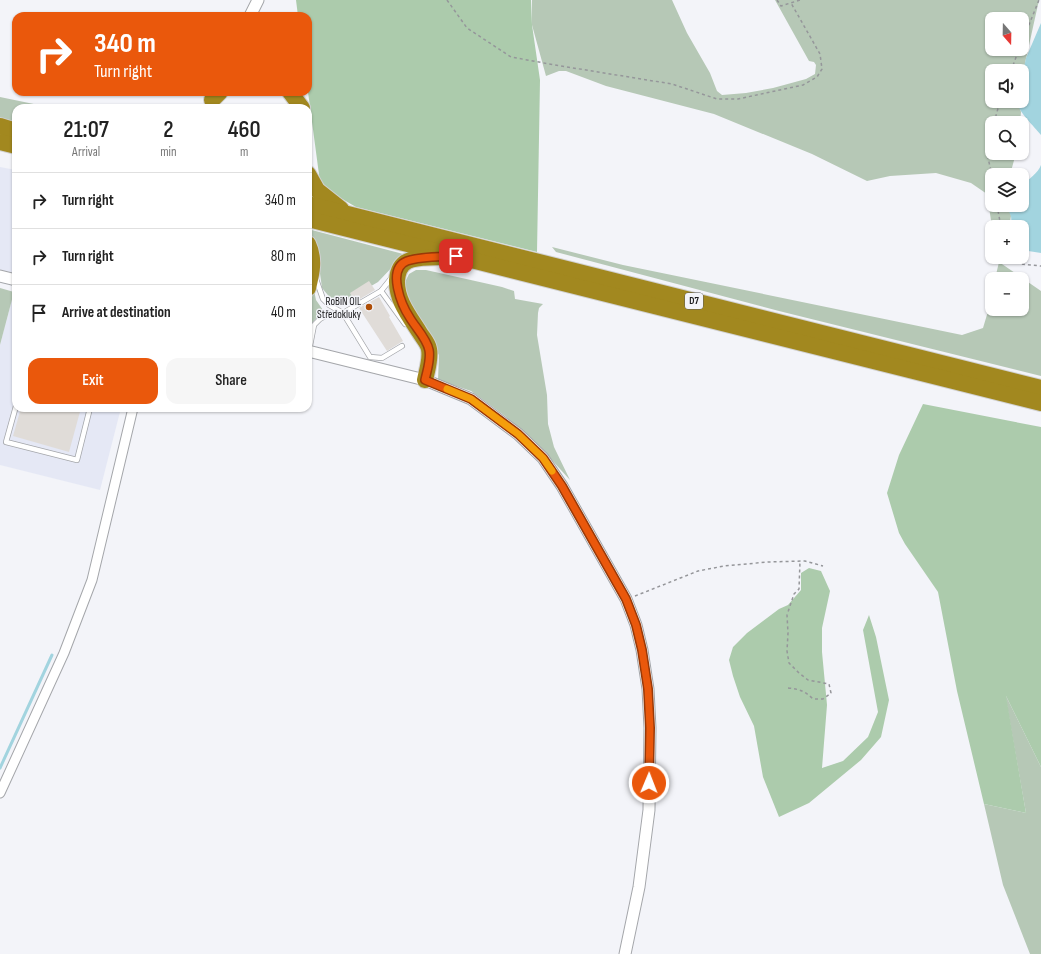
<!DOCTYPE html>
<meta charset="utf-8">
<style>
body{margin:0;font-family:"Sofia Sans Condensed",sans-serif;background:#f6f6f6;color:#222;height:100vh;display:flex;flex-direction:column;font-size:15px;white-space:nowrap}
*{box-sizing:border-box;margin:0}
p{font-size:13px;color:#767676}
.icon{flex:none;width:22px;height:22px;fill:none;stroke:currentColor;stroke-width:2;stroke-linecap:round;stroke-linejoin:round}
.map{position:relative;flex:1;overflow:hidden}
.drawer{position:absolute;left:12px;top:104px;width:300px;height:308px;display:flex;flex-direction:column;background:#fff;border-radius:12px;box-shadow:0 1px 3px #0004}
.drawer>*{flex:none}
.guide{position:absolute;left:12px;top:12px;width:300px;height:84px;border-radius:12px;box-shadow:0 1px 3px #0004;background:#ea580c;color:#fff;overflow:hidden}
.needle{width:26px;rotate:160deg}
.tools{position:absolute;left:985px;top:12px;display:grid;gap:8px}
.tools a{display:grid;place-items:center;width:44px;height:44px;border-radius:8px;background:#fff;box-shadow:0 1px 3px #0004;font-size:20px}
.pin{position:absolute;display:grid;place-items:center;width:34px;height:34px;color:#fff;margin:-17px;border-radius:8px;box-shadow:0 2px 6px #0006}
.me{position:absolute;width:44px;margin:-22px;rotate:1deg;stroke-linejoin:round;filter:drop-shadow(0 0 3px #0008)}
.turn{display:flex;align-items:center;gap:14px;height:84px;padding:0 16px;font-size:18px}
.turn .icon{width:52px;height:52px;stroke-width:2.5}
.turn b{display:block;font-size:28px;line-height:34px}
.eta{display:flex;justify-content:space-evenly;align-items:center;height:68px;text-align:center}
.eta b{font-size:24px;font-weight:600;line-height:28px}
.cta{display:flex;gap:8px;margin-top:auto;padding:8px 16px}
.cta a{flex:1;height:46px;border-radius:12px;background:#ea580c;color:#fff;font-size:16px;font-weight:600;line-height:46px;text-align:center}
.cta a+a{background:#f6f6f6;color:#222}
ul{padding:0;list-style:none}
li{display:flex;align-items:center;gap:12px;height:56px;padding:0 16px;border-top:1px solid #e0e0e0}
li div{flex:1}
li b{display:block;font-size:15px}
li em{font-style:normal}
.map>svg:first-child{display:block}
.built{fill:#e5e8f5}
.green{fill:#b6c8b6;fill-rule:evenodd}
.forest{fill:#accbac}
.water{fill:#a2d4df}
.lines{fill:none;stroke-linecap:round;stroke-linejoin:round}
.stream{stroke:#a2d4df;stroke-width:3}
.building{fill:#e0dcd8}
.service-casing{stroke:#a4a6aa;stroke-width:6}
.minor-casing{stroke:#a4a6aa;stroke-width:11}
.tertiary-casing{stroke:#a4a6aa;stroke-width:13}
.motorway-casing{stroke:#d1d1d1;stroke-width:18}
.path{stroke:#95969a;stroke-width:1.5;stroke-dasharray:3 3;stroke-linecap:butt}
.service{stroke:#fff;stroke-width:4.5}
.minor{stroke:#fff;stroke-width:9}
.tertiary{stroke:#fff;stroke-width:11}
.motorway{stroke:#a2881f;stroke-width:16}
.route-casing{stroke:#983908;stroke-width:10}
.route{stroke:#ea580c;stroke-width:7}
.slow{stroke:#f59e0b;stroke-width:7}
.poi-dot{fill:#ae4e06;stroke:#f3f4f9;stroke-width:1.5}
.labels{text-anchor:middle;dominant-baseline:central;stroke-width:3;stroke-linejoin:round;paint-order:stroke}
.shield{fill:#f3f4f9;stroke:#5a5b5e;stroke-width:1}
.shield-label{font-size:10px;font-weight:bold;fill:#19191b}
.poi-label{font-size:11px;fill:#19191b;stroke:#f3f4f9;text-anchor:end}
</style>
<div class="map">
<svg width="1041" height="954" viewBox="0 0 1041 954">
<rect width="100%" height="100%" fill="#f3f4f9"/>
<g class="built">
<polygon points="0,167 16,170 16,274 0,270"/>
<polygon points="14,292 16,293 16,408 121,408 100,490 0,465 0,345"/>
</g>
<g class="green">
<path d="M532 0H672L687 33 710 73 717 91 722 95 746 93 773 88 806 79 815 74 816 65 814 62 809 61 775 0H1039L1022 77V71H992V101H1018L1021 112 1020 123H992V153H1016L1010 175H992V205H1009L1011 216 1009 227H992L987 194 971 183 936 173 890 176 867 181 812 154 714 114 606 86 566 71H559L546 76 532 25ZM992 19H1022V49H992Z"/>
<polygon points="0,97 53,108 16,108 16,122 0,118"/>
<polygon points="308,229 407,255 397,262 378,282 349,299 340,302 332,300 322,288 318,259 313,243 308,234"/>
<polygon points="552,247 623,265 962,335 983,328 992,298 992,309 1022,309 1022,279 995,279 999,262 1041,291 1041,376 779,311 556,252"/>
<polygon points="416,270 426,270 502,287 514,291 515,299 543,304 539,308 538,313 537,335 547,395 548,424 554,447 570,480 540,447 505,416 471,391 438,380 439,355 422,328 404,294 406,280 409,274"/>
<polygon points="0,288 14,292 0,345"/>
<path d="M314 290 316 300 325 313C317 316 313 321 308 329V311Z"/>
<polygon points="1005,694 1041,767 1041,954 1030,954 1003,885 984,804 1026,813"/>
</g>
<g class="forest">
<polygon points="296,0 531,0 532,25 540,80 537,252 356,207 337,196 320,182 308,92 308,16 298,16"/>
<polygon points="923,404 1041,427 1041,767 1006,696 1026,813 984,804 957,691 938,592 905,544 899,533 887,493 899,455"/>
<polygon points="809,568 821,571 830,591 822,628 822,652 827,705 822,768 843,761 868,737 878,712 863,630 869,615 876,637 889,700 881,737 861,760 809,803 779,817 763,777 754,726 740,697 733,676 729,660 733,647 747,633 779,609 788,605 801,590 801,573"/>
</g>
<g class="water">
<path d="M1041 23V135C1034 126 1018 112 1017 101H1022V77L1026 58Z"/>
<path d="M1041 165V253L1022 250V227H1012L1011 216 1006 205H1022V185C1029 179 1038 173 1041 165Z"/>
</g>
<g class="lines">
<polyline class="stream" points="0,768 52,655"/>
</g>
<g class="building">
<polygon points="369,281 375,290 355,302 350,293"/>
<polygon points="379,297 390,316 389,317 403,341 387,351 359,308"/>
<polygon points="21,408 81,408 69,452 13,436"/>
</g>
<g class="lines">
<g class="service-casing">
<g id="service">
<polyline points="316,279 323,299 329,305 343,313 370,357 382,358 402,346"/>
<polyline points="381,291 405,324"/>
<polyline points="309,351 314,325 320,319 327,315 343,313 381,291 393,276"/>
<polyline points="16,406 6,442 77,460 90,408"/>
</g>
</g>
<g class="minor-casing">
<polyline id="minor" points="0,793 64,653 92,580 133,408"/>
</g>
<g class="tertiary-casing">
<g id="tertiary">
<polyline points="250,16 258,0"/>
<polyline points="0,276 16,280"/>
<polyline points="308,351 425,380 471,399 518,434 543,458 562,486 626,599 636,625 642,650 648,689 650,728 649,810 639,887 625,954"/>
</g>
</g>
<g class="motorway-casing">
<g id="motorway">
<polyline points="290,92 302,108"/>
<polyline points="212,100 220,92"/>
<polyline points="0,126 16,131"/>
<polyline points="0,142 16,146"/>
<polyline points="308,174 317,190 341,209"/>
<polyline points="308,204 1041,388"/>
<polyline points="308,219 1041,403"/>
<path d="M308 244C315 259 312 272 308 288"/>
<path d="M425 380C427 370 431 359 429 349 428 343 423 338 420 333 410 317 396 300 397 280 399 254 420 259 440 257"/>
</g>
</g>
<g class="path">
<polyline points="447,0 467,28 511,57 555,65 672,84 717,99 738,99 803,85 817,77 822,69 820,54 791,3"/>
<polyline points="777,0 781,6 800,0"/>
<polyline points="1022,42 1039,0"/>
<polyline points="1011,71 1019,49"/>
<polyline points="994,123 1000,101"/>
<polyline points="992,132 988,158 992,175"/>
<polyline points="997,205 1001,227"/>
<polyline points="1006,257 1007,259 1021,264 1041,266"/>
<polyline points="635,596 698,571 724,566 768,562 805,561 823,566"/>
<path d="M788 688C799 689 805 691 813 699H823L831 693 829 684 808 680 799 673 789 663 787 651 788 633 787 615 794 594 799 589 800 561"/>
</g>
<use href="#service" class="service"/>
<use href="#minor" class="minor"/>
<use href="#tertiary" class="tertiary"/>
<use href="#motorway" class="motorway"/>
</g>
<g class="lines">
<g class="route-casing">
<path id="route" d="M456 256C441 257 422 256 407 261 386 269 402 306 410 318 416 328 427 339 429 350 431 360 427 370 425 380L471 399 518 434 543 458 562 486 626 599 636 625 642 650 648 689 650 728 649 783"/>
</g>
<use href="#route" class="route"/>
<polyline class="slow" points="447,389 471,399 518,434 543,458 552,471"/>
</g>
<circle class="poi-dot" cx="369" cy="307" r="4"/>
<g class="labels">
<rect class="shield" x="685" y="293" width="18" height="16" rx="3"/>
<g class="shield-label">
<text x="694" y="301">D7</text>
</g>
<g class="poi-label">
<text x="361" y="301">RoBiN OIL<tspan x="361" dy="13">Středokluky</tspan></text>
</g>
</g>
</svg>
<div class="tools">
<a><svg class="needle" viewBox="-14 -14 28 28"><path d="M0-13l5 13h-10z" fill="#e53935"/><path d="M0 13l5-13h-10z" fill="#767676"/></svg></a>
<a><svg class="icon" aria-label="sound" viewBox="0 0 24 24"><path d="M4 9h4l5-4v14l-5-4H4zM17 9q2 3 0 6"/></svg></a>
<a><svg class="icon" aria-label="search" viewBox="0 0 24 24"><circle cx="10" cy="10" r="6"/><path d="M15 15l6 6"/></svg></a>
<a><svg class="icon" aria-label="layers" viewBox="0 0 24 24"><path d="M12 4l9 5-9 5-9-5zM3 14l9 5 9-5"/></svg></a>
<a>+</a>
<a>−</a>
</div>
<div class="pin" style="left:456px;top:256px;background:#d93025"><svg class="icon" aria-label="arrive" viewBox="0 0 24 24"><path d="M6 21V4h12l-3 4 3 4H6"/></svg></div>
<svg class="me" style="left:649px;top:783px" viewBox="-20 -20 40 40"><circle r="17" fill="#ea580c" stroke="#fff" stroke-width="3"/><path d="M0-11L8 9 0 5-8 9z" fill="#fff"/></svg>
<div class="guide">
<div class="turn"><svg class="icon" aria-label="right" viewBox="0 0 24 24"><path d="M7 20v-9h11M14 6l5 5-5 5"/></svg><div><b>340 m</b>Turn right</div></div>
</div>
<section class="drawer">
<div class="eta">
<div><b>21:07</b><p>Arrival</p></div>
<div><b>2</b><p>min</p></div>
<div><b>460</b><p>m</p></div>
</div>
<ul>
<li><svg class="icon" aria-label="right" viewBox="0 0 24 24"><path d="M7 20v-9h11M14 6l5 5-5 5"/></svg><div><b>Turn right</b></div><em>340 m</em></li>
<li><svg class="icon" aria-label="right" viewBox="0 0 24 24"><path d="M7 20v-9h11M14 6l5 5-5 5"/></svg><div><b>Turn right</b></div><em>80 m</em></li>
<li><svg class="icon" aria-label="arrive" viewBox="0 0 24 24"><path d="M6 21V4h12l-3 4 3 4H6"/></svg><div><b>Arrive at destination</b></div><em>40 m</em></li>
</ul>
<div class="cta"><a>Exit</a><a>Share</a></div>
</section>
</div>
